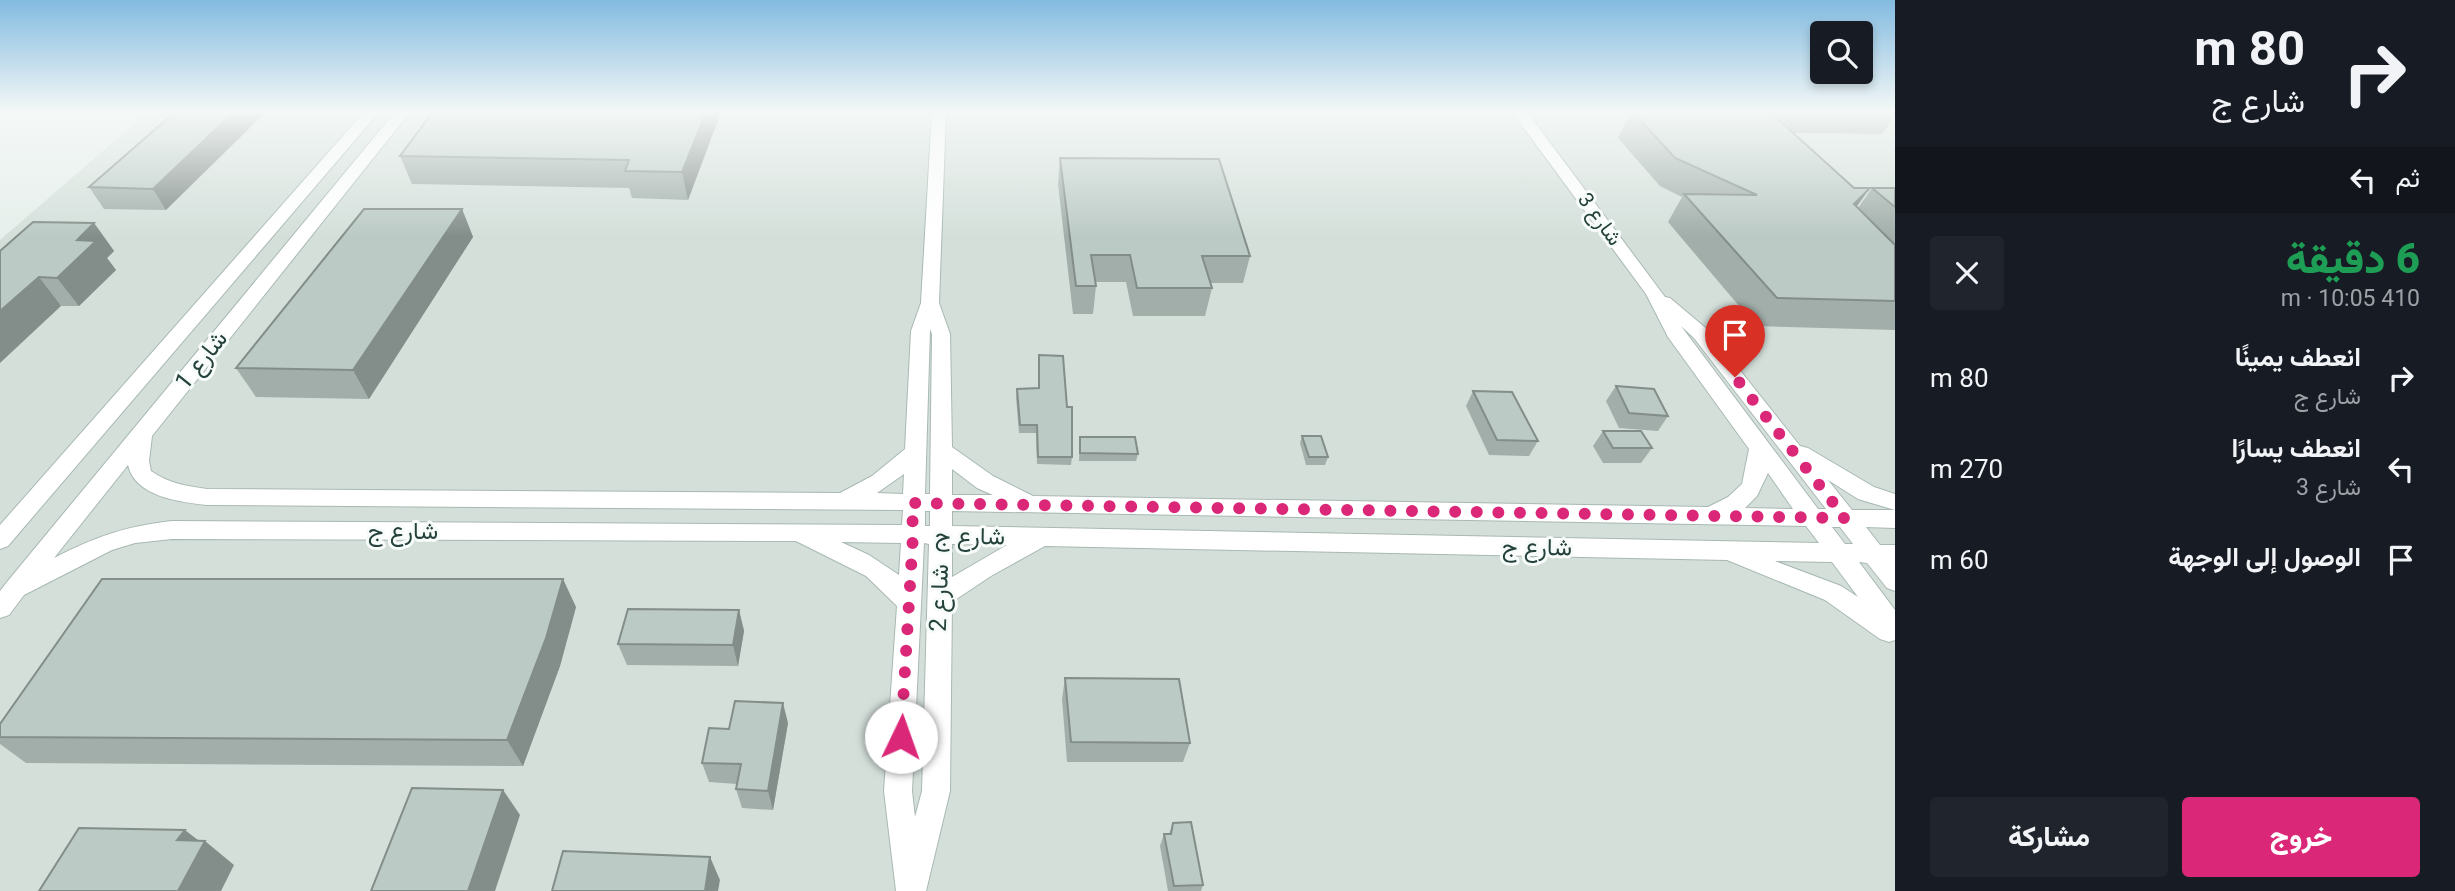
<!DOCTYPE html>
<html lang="ar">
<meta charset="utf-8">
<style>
body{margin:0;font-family:Roboto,Vazirmatn,sans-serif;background:#20242c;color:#f1f3f6;direction:rtl;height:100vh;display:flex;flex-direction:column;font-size:26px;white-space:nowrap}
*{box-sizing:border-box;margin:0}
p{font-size:23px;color:#9ea1a6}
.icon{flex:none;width:38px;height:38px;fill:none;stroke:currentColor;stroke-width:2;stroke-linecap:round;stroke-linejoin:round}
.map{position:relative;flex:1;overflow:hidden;direction:ltr}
.side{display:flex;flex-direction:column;background:#171b24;width:560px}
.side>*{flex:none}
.hud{background:#171b24;color:#f1f3f6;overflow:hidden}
.controls{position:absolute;left:1810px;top:21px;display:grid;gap:14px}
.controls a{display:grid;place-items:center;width:63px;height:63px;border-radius:7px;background:#171b24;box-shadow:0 4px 10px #0003;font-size:35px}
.pin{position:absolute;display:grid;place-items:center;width:60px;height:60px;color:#fff;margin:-72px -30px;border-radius:50% 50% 50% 0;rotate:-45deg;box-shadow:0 0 7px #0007}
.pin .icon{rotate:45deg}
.me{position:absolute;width:77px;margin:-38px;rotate:3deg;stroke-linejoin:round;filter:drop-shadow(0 0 5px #0008)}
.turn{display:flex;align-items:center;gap:24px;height:147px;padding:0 35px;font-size:32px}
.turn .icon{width:91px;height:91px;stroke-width:2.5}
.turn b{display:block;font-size:49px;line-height:60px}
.then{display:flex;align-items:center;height:66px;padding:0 35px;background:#0003;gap:14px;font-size:26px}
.round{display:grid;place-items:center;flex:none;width:74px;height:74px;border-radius:7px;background:#20242c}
.head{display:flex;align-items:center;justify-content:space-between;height:119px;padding:0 35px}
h1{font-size:42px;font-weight:800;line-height:52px;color:#1e9e55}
.button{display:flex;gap:14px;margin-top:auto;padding:14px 35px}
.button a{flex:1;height:80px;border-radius:7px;background:#db2777;color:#fff;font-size:28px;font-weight:800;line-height:80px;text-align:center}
.button a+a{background:#20242c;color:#f1f3f6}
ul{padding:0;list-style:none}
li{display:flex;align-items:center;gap:21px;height:91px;padding:0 35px}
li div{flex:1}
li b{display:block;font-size:26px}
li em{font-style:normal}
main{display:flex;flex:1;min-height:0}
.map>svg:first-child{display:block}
.built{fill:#d4dfda}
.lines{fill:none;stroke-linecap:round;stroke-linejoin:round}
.minor-casing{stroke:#a8b8b3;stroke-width:2}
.minor{fill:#fff;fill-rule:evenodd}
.wall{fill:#a1aea9}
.shaded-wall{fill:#838d89}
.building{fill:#bbcac4;stroke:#838d89;stroke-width:2}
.route{stroke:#db2777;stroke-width:12;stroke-dasharray:0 21.6}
.labels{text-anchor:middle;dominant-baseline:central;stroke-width:6;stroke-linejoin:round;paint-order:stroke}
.far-street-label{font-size:21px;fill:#24423b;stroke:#f7fbf9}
.street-label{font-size:24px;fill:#24423b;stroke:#f7fbf9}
</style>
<main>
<section class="side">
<div class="hud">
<div class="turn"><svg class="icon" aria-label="right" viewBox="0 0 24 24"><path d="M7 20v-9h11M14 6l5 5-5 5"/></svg><div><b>80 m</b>شارع ج</div></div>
<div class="then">ثم<svg class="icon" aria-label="left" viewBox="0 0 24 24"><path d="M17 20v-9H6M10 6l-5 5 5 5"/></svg></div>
</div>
<div class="head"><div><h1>6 دقيقة</h1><p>410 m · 10:05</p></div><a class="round"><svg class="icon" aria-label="close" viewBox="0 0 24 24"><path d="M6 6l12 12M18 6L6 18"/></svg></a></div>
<ul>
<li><svg class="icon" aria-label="right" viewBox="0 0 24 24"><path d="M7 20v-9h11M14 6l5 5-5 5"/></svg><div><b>انعطف يمينًا</b><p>شارع ج</p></div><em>80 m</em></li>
<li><svg class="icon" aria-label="left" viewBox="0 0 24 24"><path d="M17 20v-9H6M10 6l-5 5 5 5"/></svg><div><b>انعطف يسارًا</b><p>شارع 3</p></div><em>270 m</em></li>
<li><svg class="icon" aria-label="arrive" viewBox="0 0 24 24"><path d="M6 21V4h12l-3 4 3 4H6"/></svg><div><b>الوصول إلى الوجهة</b></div><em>60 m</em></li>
</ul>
<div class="button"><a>خروج</a><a>مشاركة</a></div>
</section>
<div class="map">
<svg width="1895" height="891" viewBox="0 0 1895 891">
<rect width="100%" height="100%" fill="#e6efeb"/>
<polygon class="built" points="148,112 1895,112 1895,891 0,891 0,240"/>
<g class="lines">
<g class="minor-casing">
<g id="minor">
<polygon points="364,112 379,112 8,546 0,549 0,525"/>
<path d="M395 112H410L152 436 149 461 151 471C168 483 186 486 207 489L840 493 872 476 905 449 911 331 921 303 932 112H946L939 303 950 334 952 447 993 476 1033 496 1708 507 1728 497 1742 484 1749 449 1668 337 1646 294 1512 112H1527L1665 297 1670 298 1708 330 1800 446 1808 448 1874 487 1895 494V528L1866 527 1880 545H1895V591L1887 588 1867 563 1859 562 1895 610V640L1889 642 1880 639 1825 600 1727 560 1045 546 991 576 952 602 950 791 926 891H896L884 791 897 606 866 576 796 541 172 539 135 543 112 550 24 595 9 615 0 618V591L7 582ZM1681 326 1694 338 1826 509H1818ZM930 329 932 334 930 494H925ZM128 465C135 497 180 502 207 505L903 510 902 525 172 521C126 526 95 537 54 558ZM952 469 977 488 993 495H952ZM1768 473 1793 509 1745 508 1757 496ZM904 474 903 494 877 493ZM1828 480 1858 499 1895 510H1852ZM925 511H930V526H925ZM952 511 1806 526 1819 543 952 526ZM1832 527H1840L1853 544H1845ZM841 542 901 543 899 575 869 555ZM924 543 929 544 922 791 915 817 912 791ZM952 544 1007 545 952 577ZM1775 561 1832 562 1858 597 1841 586Z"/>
</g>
</g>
<use href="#minor" class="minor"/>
</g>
<g class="wall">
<polygon points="175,112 166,210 104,209 89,187"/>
<polygon points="721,112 688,200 632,198 629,188 412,184 400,156"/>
<polygon points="1626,112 1895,112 1895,116 1882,134 1792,133 1858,208 1872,188 1895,188 1895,330 1756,326 1668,222 1682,197 1660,186 1618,138 1629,116"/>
<polygon points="1060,158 1250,256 1243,283 1210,283 1212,288 1205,316 1133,316 1126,282 1096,282 1096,286 1093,314 1073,314 1058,184"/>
<polygon points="462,209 473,237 369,399 256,397 236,368"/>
<polygon points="94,223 114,251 107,258 116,270 79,306 61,306 0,251"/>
<polygon points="1039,355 1067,407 1072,457 1071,465 1037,464 1036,433 1019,433 1016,397 1017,389 1038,388"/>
<polygon points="1616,386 1668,416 1658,431 1619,428 1606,401"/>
<polygon points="1473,391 1538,441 1529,456 1489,455 1466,406"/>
<polygon points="1603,431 1652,448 1641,463 1603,463 1593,446"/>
<polygon points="1302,436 1328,457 1325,465 1306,465 1300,443"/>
<polygon points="1080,437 1138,454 1136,461 1079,461"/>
<polygon points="576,607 560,666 523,766 26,763 0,744 0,724"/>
<polygon points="739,610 744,631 738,666 627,665 618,644"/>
<polygon points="1065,678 1190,743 1183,762 1067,762 1062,699"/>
<polygon points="788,723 773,810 742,808 736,789 737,784 709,782 702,763 729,729"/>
<polygon points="1173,823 1203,885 1201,891 1168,891 1160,846 1164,834 1169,834"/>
</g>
<g class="shaded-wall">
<polygon points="234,112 266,112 166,210 153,189"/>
<polygon points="706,112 721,112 688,200 682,172"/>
<polygon points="1870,188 1850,216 1854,204"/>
<polygon points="462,209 473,237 369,399 353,370"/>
<polygon points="94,223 114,251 107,258 116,270 79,306 57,278 77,240"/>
<polygon points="39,277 61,306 0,363 0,311"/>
<polygon points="563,579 576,607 560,666 523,766 507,740"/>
<polygon points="739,610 744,631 738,666 733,645"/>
<polygon points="783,703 788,723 773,810 768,791"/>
<polygon points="503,790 520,815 495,891 468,891"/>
<polygon points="185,830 203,844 205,841 234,865 221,891 178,891 177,840"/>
<polygon points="710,857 720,880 718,891 705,891"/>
</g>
<g class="building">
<polygon points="175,112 234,112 153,189 89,187"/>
<polygon points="433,112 706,112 682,172 625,171 629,160 400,156"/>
<polygon points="1633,112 1770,112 1854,188 1870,188 1854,204 1895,245 1895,301 1777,298 1684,194 1757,195 1675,158"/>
<polygon points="1060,158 1219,159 1250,256 1202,256 1212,288 1137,288 1130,255 1091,255 1096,286 1076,286"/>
<polygon points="1872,188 1895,188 1895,207"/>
<polygon points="364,209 462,209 353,370 236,368"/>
<polygon points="33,222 94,223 77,240 96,241 57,278 39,277 0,311 0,251"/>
<polygon points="1039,355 1063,356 1067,407 1072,407 1072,457 1038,457 1037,425 1020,425 1017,389 1039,388"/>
<polygon points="1616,386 1654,389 1668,416 1629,413"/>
<polygon points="1473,391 1512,392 1538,441 1497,440"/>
<polygon points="1603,431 1641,431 1652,448 1613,448"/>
<polygon points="1302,436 1321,436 1328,457 1309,457"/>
<polygon points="1080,437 1135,437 1138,454 1080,453"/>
<polygon points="102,579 563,579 546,638 507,740 0,737 0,724"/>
<polygon points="628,609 739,610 733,645 618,644"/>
<polygon points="1065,678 1179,679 1190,743 1071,742"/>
<polygon points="735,701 783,703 768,791 736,789 741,764 702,763 709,728 729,729"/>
<polygon points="412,788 503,790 468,891 371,891"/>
<polygon points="1191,822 1203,885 1174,886 1164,834 1171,834 1173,823"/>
<polygon points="79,828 185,830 177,840 205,841 178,891 39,891"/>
<polygon points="563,851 710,857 705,891 552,891"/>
</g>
<linearGradient id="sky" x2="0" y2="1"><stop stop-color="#83bbe0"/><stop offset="0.47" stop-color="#f4f8f6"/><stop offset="1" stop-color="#f4f8f6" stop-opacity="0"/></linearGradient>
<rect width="1895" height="237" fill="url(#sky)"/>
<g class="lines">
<polyline class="route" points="901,737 913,535 912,503 1845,518 1735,377"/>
</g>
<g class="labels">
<g class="far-street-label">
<text transform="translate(1600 219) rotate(54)">شارع 3</text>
</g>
<g class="street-label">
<text transform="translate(201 360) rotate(-51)">شارع 1</text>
<text x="403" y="531">شارع ج</text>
<text transform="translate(970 536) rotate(1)">شارع ج</text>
<text transform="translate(1537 547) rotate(1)">شارع ج</text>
<text transform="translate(939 598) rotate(-88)">شارع 2</text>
</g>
</g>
</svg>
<div class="controls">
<a><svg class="icon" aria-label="search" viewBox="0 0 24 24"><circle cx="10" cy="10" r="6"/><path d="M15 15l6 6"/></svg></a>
</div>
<div class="pin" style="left:1735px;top:377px;background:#d93025"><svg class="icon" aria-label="arrive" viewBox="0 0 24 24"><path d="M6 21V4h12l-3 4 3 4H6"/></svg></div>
<svg class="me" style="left:901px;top:737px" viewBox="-20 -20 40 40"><circle r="19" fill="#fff"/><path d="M0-13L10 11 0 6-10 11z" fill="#db2777"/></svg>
</div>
</main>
